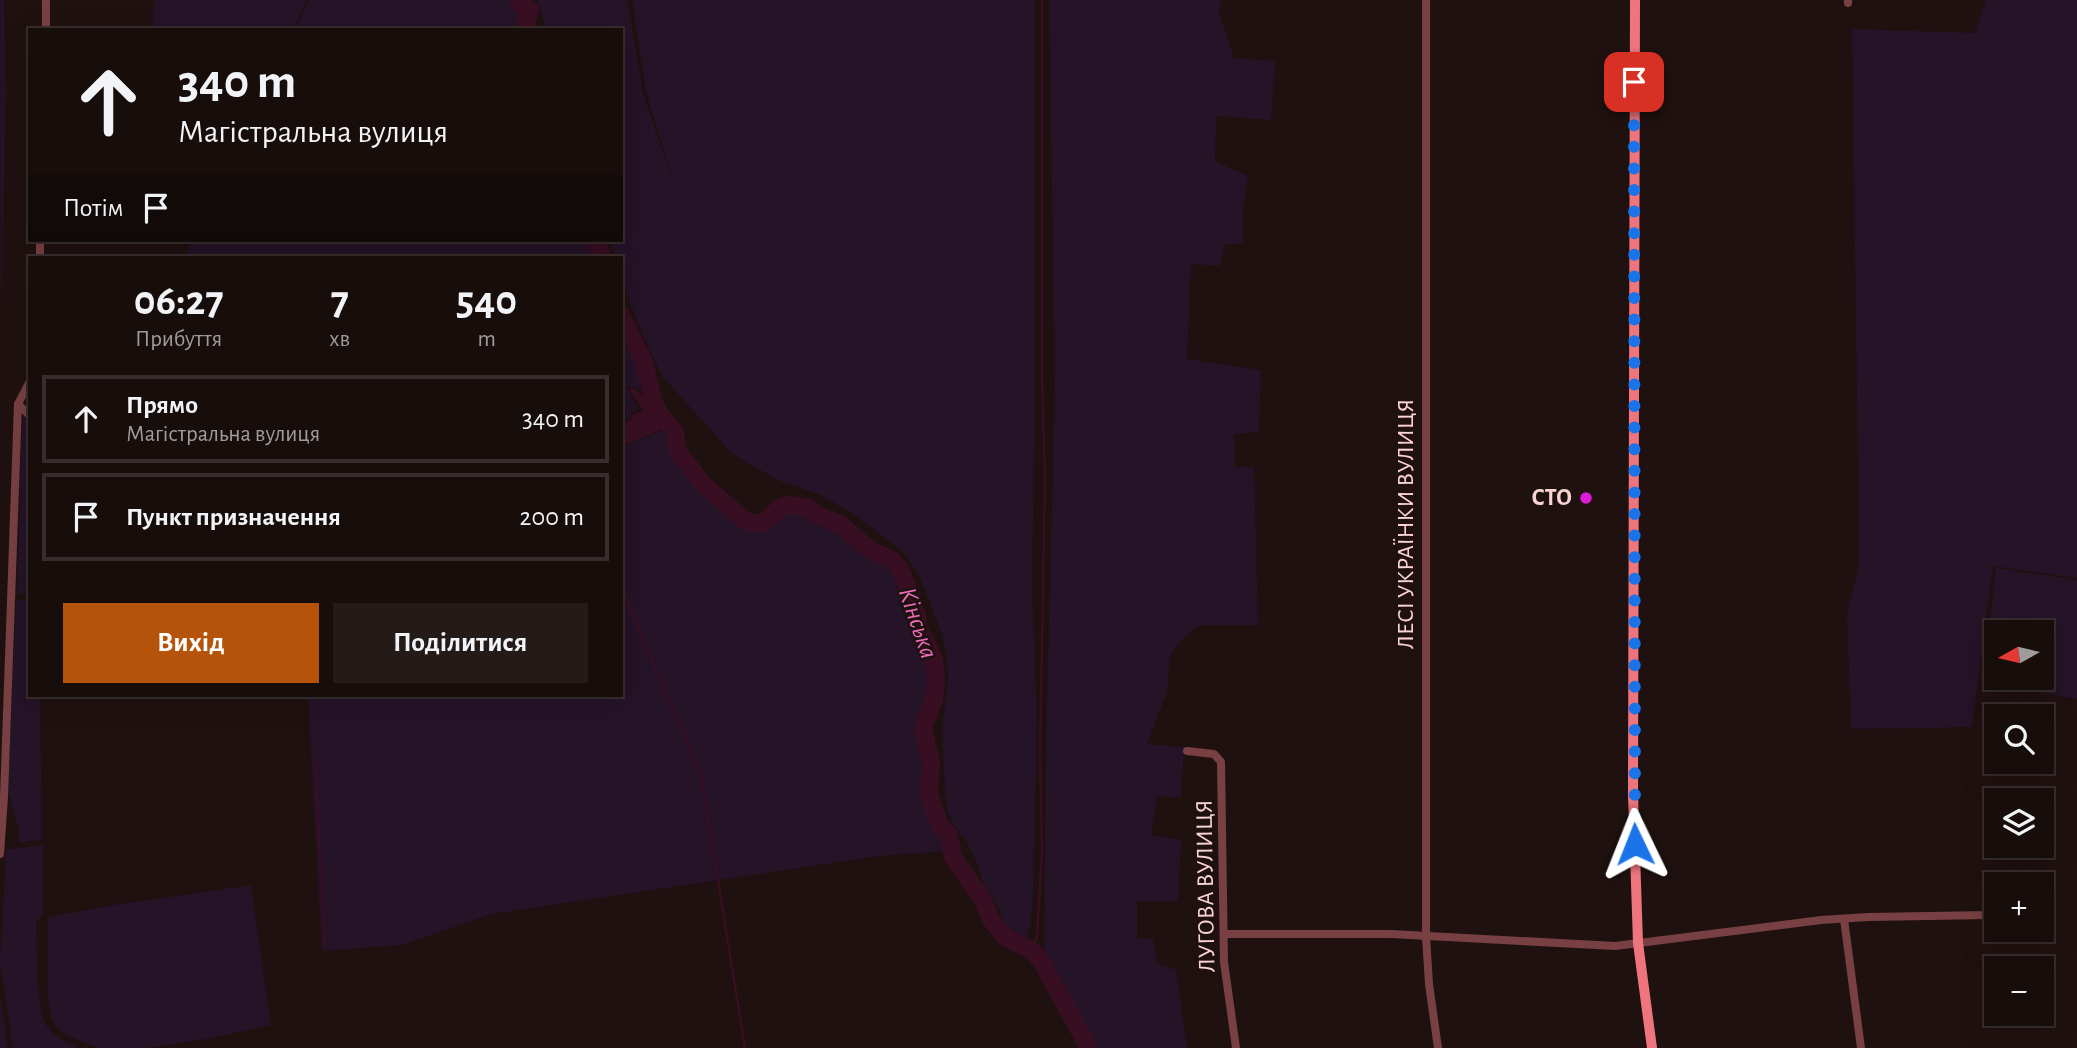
<!DOCTYPE html>
<html lang="uk">
<meta charset="utf-8">
<style>
body{margin:0;font-family:"Alegreya Sans",sans-serif;background:#241b19;color:#f1f3f6;height:100vh;display:flex;flex-direction:column;font-size:26px;white-space:nowrap}
*{box-sizing:border-box;margin:0}
p{font-size:23px;color:#9e9c9d}
.icon{flex:none;width:38px;height:38px;fill:none;stroke:currentColor;stroke-width:2;stroke-linecap:round;stroke-linejoin:round}
.map{position:relative;flex:1;overflow:hidden}
.side{position:absolute;left:28px;top:256px;width:595px;height:441px;display:flex;flex-direction:column;background:#170d0b;border-radius:0px;box-shadow:0 7px 28px #0002,0 0 0 2px #362d2c}
.side>*{flex:none}
.top-card{position:absolute;left:28px;top:28px;width:595px;height:214px;border-radius:0px;box-shadow:0 7px 28px #0002,0 0 0 2px #362d2c;background:#170d0b;color:#f1f3f6;overflow:hidden}
.needle{width:46px;rotate:262deg}
.controls{position:absolute;left:1984px;top:620px;display:grid;gap:14px}
.controls a{display:grid;place-items:center;width:70px;height:70px;border-radius:0px;background:#170d0b;box-shadow:0 7px 28px #0002,0 0 0 2px #362d2c;font-size:35px}
.pin{position:absolute;display:grid;place-items:center;width:60px;height:60px;color:#fff;margin:-30px;border-radius:14px;box-shadow:0 4px 10px #0006}
.me{position:absolute;width:77px;margin:-38px;rotate:358deg;stroke-linejoin:round;filter:drop-shadow(0 0 5px #0008)}
.turn{display:flex;align-items:center;gap:24px;height:147px;padding:0 35px;font-size:32px}
.turn .icon{width:91px;height:91px;stroke-width:2.5}
.turn b{display:block;font-size:49px;line-height:60px}
.then{display:flex;align-items:center;height:66px;padding:0 35px;background:#0003;gap:14px;font-size:26px}
.eta{display:flex;justify-content:space-evenly;align-items:center;height:119px;text-align:center}
.eta b{font-size:42px;font-weight:700;line-height:49px}
.cta{display:flex;gap:14px;margin-top:auto;padding:14px 35px}
.cta a{flex:1;height:80px;border-radius:0px;background:#b45309;color:#fff;font-size:28px;font-weight:700;line-height:80px;text-align:center}
.cta a+a{background:#241b19;color:#f1f3f6}
ul{padding:0;list-style:none}
li{display:flex;align-items:center;gap:21px;height:88px;margin:0 14px 10px;padding:0 21px;border:4px solid #362d2c;border-radius:0px}
li div{flex:1}
li b{display:block;font-size:26px}
li em{font-style:normal}
.map>svg:first-child{display:block}
.green{fill:#251328;fill-rule:evenodd}
.water{fill:#380f22}
.lines{fill:none;stroke-linecap:round;stroke-linejoin:round}
.stream{stroke:#380f22;stroke-width:2.5}
.river{stroke:#380f22;stroke-width:18}
.minor{stroke:#784043;stroke-width:8}
.secondary{stroke:#ee757d;stroke-width:10}
.route{stroke:#1a73e8;stroke-width:12;stroke-dasharray:0 21.6}
.poi-dot{fill:#dd1cda;stroke:#1f110f;stroke-width:2.5}
.labels{text-anchor:middle;dominant-baseline:central;stroke-width:5;stroke-linejoin:round;paint-order:stroke}
.poi-label{font-size:24px;font-weight:bold;fill:#f9d4d3;stroke:#1f110f;text-anchor:end}
.street-label{font-size:24px;fill:#f9d4d3;stroke:#1f110f}
.water-label{font-size:26px;font-style:italic;fill:#ed6dbd;stroke:#1f110f}
</style>
<div class="map">
<svg width="2077" height="1048" viewBox="0 0 2077 1048">
<rect width="100%" height="100%" fill="#1f110f"/>
<g class="green">
<polygon points="0,0 4,0 6,90 1,325"/>
<polygon points="154,0 306,0 294,30 152,30"/>
<polygon points="308,0 514,0 523,30 296,30"/>
<polygon points="537,0 627,0 643,93 678,197 646,92 632,0 1035,0 1035,389 1032,586 1037,715 1033,892 1031,923 1026,939 1006,926 998,907 983,883 979,867 965,839 952,823 946,807 942,729 948,679 947,658 942,634 918,573 901,550 855,515 821,495 780,481 737,457 727,448 663,377 648,348 631,306 621,276 621,257 615,257 610,240 621,240 621,30 546,30"/>
<path d="M1049 0H1221L1219 13 1234 58 1275 61 1271 120 1216 116 1215 161 1248 176 1243 211V244H1225L1220 266 1191 264 1187 359 1261 370 1259 432 1234 435V467H1254L1258 625H1200L1182 639 1170 656 1167 692 1147 744 1184 747 1181 798 1157 796 1151 835 1181 840 1178 901H1137V938L1153 939 1157 963 1176 970 1187 1048H1093C1079 1015 1057 987 1044 954L1046 739 1055 386Z"/>
<polygon points="1986,0 2077,0 2077,578 1993,566 1972,727 1851,729 1847,614 1858,570 1859,546 1852,29 1975,33"/>
<polygon points="192,240 588,240 594,257 185,257"/>
<polygon points="621,326 645,382 647,397 638,388 626,386 638,410 631,413 632,417 621,423"/>
<polygon points="22,417 30,421 30,594 17,594"/>
<path d="M668 428 672 432C672 437 672 443 673 448 677 469 729 518 749 526 754 528 759 528 765 528L789 508 805 511 839 530 896 569 900 576 915 633 926 648 932 674 929 698 917 724 926 764 925 791 946 851 879 856 491 914 402 945 322 951 308 698 312 695H621V448Z"/>
<path d="M1996 568 2077 580V699L1983 683ZM1997 632H2042V677H1997Z"/>
<polygon points="16,600 30,601 30,695 40,695 42,839 19,843 18,827 8,790"/>
<path d="M43 845V914L36 922C37 947 36 999 44 1021 50 1035 65 1041 78 1048H13L0 963 6 850Z"/>
<polygon points="251,885 271,1025 212,1038 148,1048 98,1048 69,1036 57,1028 51,1017 48,999 48,917 114,905"/>
<polygon points="0,995 8,1048 0,1048"/>
</g>
<polygon class="water" points="628,388 635,389 647,400 648,394 655,393 660,410 672,425 621,447 621,425 632,418 632,415 644,411"/>
<g class="lines">
<g class="stream">
<polyline points="621,587 701,775 745,1048"/>
<polyline points="315,762 325,945"/>
<polyline points="1031,950 1037,937 1042,851 1040,756 1045,478 1042,379 1042,0"/>
</g>
<g class="river">
<polyline points="518,0 520,4 530,9 526,20 528,30"/>
<polyline points="596,240 602,257"/>
<polyline points="621,315 644,362 653,400 659,413 675,432 677,448 681,456 704,485 743,519 752,523 763,523 781,507 789,505 810,508 817,515 840,524 857,539 874,552 892,560 899,568 909,590 914,611 917,615 918,629 928,645 934,661 936,680 934,700 923,729 931,762 929,794 935,812 940,825 949,835 953,857 982,899 992,921 1006,938 1031,950 1040,959 1089,1048"/>
</g>
<g class="minor">
<polyline points="1426,0 1426,937 1429,984 1438,1048"/>
<polyline points="1848,3 1848,0"/>
<polyline points="46,30 46,0"/>
<polyline points="40,257 40,240"/>
<polyline points="18,404 30,416"/>
<polyline points="1187,751 1214,754 1221,762 1224,962 1236,1048"/>
<polyline points="0,854 4,797 18,404 30,381"/>
<polyline points="1844,919 1861,1048"/>
<polyline points="1224,934 1391,934 1615,946 1821,920 1868,917 1989,915"/>
</g>
<polyline class="secondary" points="1635,0 1633,794 1638,943 1652,1048"/>
</g>
<g class="lines">
<polyline class="route" points="1634,82 1635,844"/>
</g>
<circle class="poi-dot" cx="1586" cy="498" r="7"/>
<g class="labels">
<g class="poi-label">
<text x="1572" y="498">СТО</text>
</g>
<g class="street-label">
<text transform="translate(1406 524) rotate(-90)">ЛЕСІ УКРАЇНКИ ВУЛИЦЯ</text>
<text transform="translate(1206 886) rotate(-91)">ЛУГОВА ВУЛИЦЯ</text>
</g>
<g class="water-label">
<text transform="translate(918 623) rotate(71)">Кінська</text>
</g>
</g>
</svg>
<div class="controls">
<a><svg class="needle" viewBox="-14 -14 28 28"><path d="M0-13l5 13h-10z" fill="#e53935"/><path d="M0 13l5-13h-10z" fill="#9e9c9d"/></svg></a>
<a><svg class="icon" aria-label="search" viewBox="0 0 24 24"><circle cx="10" cy="10" r="6"/><path d="M15 15l6 6"/></svg></a>
<a><svg class="icon" aria-label="layers" viewBox="0 0 24 24"><path d="M12 4l9 5-9 5-9-5zM3 14l9 5 9-5"/></svg></a>
<a>+</a>
<a>−</a>
</div>
<div class="pin" style="left:1634px;top:82px;background:#d93025"><svg class="icon" aria-label="arrive" viewBox="0 0 24 24"><path d="M6 21V4h12l-3 4 3 4H6"/></svg></div>
<svg class="me" style="left:1635px;top:844px" viewBox="-20 -20 40 40"><path d="M0-17L14 15 0 8-14 15z" fill="#1a73e8" stroke="#fff" stroke-width="4"/></svg>
<div class="top-card">
<div class="turn"><svg class="icon" aria-label="ahead" viewBox="0 0 24 24"><path d="M12 20V5M6 11l6-6 6 6"/></svg><div><b>340 m</b>Магістральна вулиця</div></div>
<div class="then">Потім<svg class="icon" aria-label="arrive" viewBox="0 0 24 24"><path d="M6 21V4h12l-3 4 3 4H6"/></svg></div>
</div>
<section class="side">
<div class="eta">
<div><b>06:27</b><p>Прибуття</p></div>
<div><b>7</b><p>хв</p></div>
<div><b>540</b><p>m</p></div>
</div>
<ul>
<li><svg class="icon" aria-label="ahead" viewBox="0 0 24 24"><path d="M12 20V5M6 11l6-6 6 6"/></svg><div><b>Прямо</b><p>Магістральна вулиця</p></div><em>340 m</em></li>
<li><svg class="icon" aria-label="arrive" viewBox="0 0 24 24"><path d="M6 21V4h12l-3 4 3 4H6"/></svg><div><b>Пункт призначення</b></div><em>200 m</em></li>
</ul>
<div class="cta"><a>Вихід</a><a>Поділитися</a></div>
</section>
</div>
